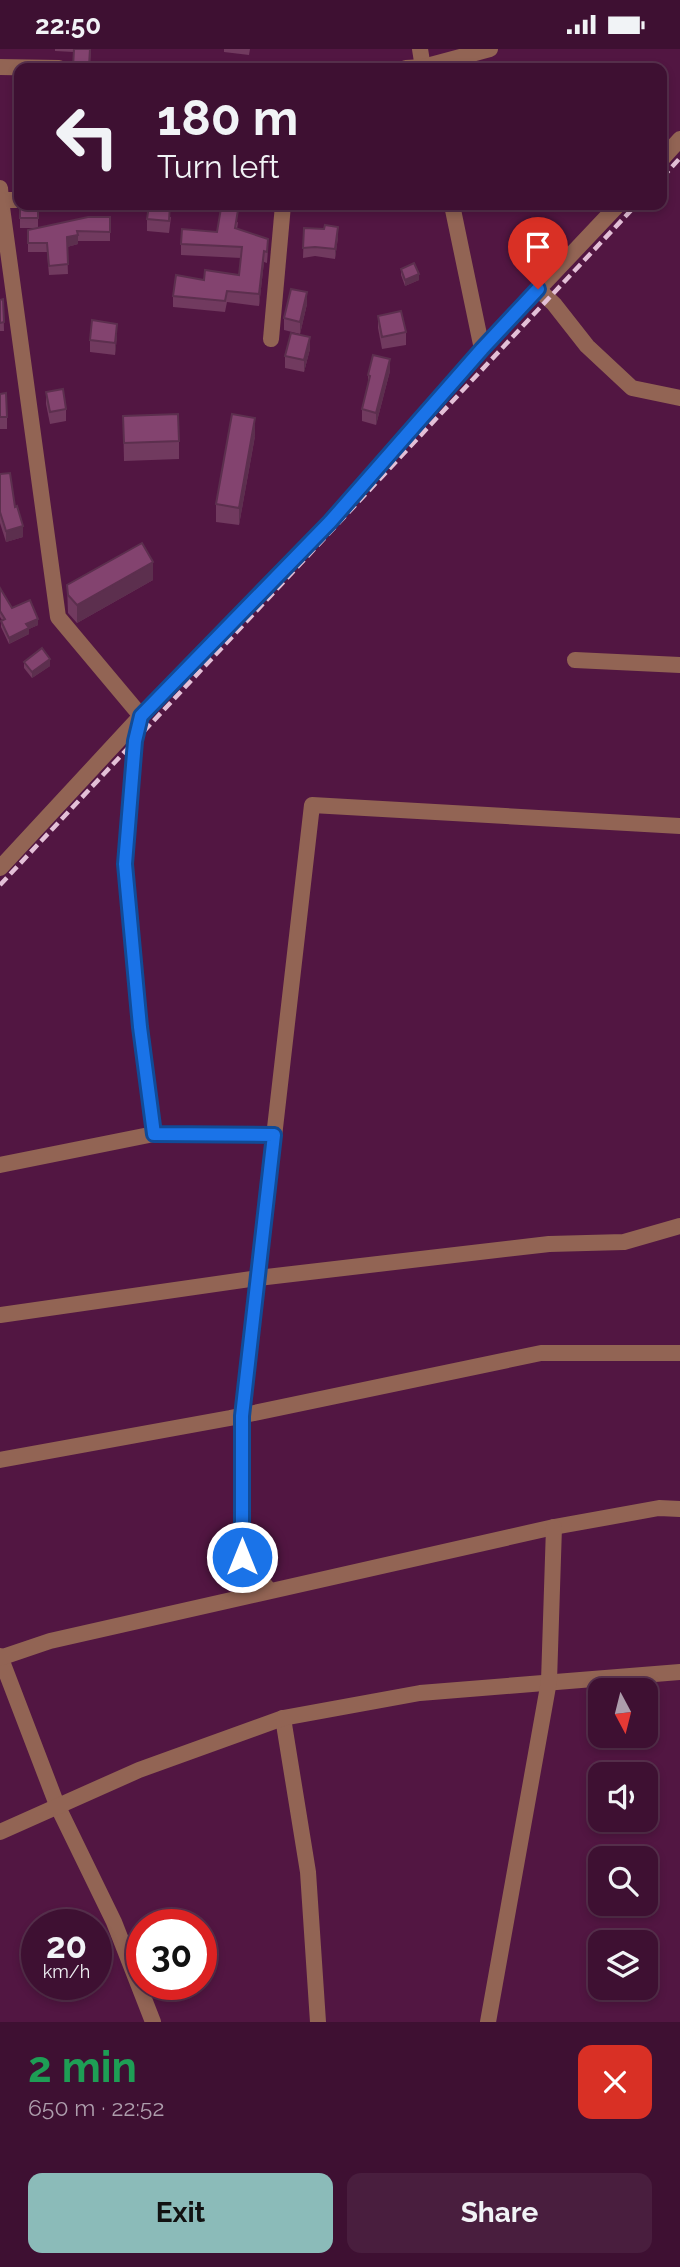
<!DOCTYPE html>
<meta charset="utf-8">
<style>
body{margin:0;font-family:Raleway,sans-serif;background:#491e3e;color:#f1f3f6;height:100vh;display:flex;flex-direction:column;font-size:26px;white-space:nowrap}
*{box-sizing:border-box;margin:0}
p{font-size:23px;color:#ad9dac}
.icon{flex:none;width:38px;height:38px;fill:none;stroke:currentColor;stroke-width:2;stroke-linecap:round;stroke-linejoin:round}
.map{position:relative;height:1973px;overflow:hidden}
.details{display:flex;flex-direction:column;background:#3e1032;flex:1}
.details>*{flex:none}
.hud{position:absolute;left:14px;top:14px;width:653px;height:147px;border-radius:14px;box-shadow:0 4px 10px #0003,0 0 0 2px #57304d;background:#3e1032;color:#f1f3f6;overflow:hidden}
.needle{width:46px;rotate:173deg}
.tools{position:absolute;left:588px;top:1629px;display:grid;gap:14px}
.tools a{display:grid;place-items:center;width:70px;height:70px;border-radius:14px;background:#3e1032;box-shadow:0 4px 10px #0003,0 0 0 2px #57304d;font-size:35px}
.speed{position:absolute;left:21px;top:1860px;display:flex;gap:14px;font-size:35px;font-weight:700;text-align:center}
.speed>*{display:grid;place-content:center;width:91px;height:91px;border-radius:50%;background:#3e1032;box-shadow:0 4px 10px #0003,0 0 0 2px #57304d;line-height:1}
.speed small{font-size:18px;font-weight:400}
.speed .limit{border:10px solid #d22;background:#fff;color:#111}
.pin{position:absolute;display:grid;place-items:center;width:60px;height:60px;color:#fff;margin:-72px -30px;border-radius:50% 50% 50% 0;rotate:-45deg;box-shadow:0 0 7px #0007}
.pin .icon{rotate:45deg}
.me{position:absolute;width:77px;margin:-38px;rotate:0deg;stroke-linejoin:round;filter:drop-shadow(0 0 5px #0008)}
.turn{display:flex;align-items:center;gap:24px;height:147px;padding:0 28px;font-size:32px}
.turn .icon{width:91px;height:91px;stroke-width:2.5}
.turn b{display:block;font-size:49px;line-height:60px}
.round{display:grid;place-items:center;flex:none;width:74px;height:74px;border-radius:14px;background:#491e3e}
.summary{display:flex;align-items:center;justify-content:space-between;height:119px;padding:0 28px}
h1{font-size:42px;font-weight:700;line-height:52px;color:#1e9e55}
.button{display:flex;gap:14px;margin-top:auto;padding:14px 28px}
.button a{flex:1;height:80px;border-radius:14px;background:#8bbbb9;color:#111;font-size:28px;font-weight:700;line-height:80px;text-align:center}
.button a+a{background:#491e3e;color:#f1f3f6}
.status{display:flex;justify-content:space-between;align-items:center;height:49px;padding:0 35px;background:#3e1032;direction:ltr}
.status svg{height:19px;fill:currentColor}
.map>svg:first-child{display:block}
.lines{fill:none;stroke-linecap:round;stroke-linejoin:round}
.street{stroke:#926454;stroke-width:16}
.rail{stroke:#e3c0d7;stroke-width:4.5;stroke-dasharray:10 5;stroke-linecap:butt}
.wall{fill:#713a5f}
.shaded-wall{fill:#5c2f4e}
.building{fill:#83436f;stroke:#5c2f4e;stroke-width:2}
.route-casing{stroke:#114b97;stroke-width:18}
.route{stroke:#1a73e8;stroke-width:12}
</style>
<div class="status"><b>22:50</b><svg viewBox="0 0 49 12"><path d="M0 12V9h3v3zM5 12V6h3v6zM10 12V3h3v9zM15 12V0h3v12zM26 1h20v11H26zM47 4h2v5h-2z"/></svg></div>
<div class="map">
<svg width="680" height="1973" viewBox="0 0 680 1973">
<rect width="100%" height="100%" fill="#521642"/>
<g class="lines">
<g class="street">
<polyline points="420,0 423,19"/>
<polyline points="0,18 59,19"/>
<polyline points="406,19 423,18 490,0"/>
<polyline points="662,110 680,90"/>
<polyline points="0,139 1,151 19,151"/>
<polyline points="1,151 58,568 141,667 330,473 482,300"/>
<polyline points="452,156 482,300 618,156"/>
<polyline points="538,240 554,255 587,297 632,339 680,349"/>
<polyline points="271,290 283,156"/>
<polyline points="575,611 680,616"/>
<polyline points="141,667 135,692 125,815 140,978 154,1085"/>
<polyline points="0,819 139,669"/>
<polyline points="0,1116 154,1085 274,1086"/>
<polyline points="0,1266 258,1229 549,1195 624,1193 680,1177"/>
<polyline points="0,1411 230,1369 541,1304 680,1304"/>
<polyline points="269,1541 242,1508 242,1367 312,756 680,777"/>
<polyline points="0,1607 57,1756 114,1873 153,1973"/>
<polyline points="0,1609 50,1592 554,1478 659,1459 680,1460"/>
<polyline points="283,1669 308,1823 318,1973"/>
<polyline points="0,1783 139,1721 283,1669 420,1644 680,1623"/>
<polyline points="488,1973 549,1632 554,1478"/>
</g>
<g class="rail">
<polyline points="662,129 680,109"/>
<polyline points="0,836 636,156"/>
</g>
</g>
<g class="wall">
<polygon points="55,0 91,0 90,17 73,19 74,3 55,2"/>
<polygon points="224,0 250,0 249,6 224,3"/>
<rect x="14" y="49" width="5" height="19"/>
<polygon points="20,156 38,156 38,179 110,168 110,192 78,192 78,195 67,198 68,225 49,226 47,203 28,203 28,181 38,179 20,179"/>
<polygon points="171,168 169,184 147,182 147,170"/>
<polygon points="238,173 237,180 268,201 267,214 264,213 259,257 227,253 225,263 173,258 173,247 204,231 239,226 241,209 181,206 181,195 217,183"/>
<polygon points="304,179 338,188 335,210 315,207 303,209"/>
<polygon points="401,220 419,231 405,237 401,226"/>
<polygon points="3,250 4,282 0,282 0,251"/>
<polygon points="307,255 300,285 284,281 284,269"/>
<polygon points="378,267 406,283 406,296 382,300 378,279"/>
<polygon points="117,287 115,306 90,303 90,291"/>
<polygon points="310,300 304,323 285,319 285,307"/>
<polygon points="390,322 376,376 362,372 362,360 368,334 368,326"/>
<polygon points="46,343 66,360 66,372 50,375 46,355"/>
<polygon points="0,345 7,368 7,380 0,380"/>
<polygon points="123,367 179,392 179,410 124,412"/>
<polygon points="255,387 239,476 216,473 216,455"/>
<polygon points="0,425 15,458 23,488 6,493 0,474"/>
<polygon points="153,531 77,574 68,564 67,536"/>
<polygon points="0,539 12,559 38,576 29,580 29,585 9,595 1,578 1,572 2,571 0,568"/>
<polygon points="24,613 50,617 32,629 24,619"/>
</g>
<g class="shaded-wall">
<polygon points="338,178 338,188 335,210 335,200"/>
<polygon points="78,186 78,195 67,198 67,188"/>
<polygon points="264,202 264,213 259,257 259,245"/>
<polygon points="419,225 419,231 405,237 405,231"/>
<polygon points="307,243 307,255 300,285 300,273"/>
<polygon points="117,275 117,287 115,306 115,294"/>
<polygon points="310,288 310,300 304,323 304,311"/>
<polygon points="390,310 390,322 376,376 376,364"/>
<polygon points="255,369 255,387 239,476 239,459"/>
<polygon points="23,477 23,488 6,493 6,482"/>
<polygon points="153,513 153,531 77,574 77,556"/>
<polygon points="38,570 38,576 29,580 29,585 9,595 9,589 26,575"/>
<polygon points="50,610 50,617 32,629 32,623"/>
</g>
<g class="building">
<polygon points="74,0 90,0 89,17 108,19 73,19"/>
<rect x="14" y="49" width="5" height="13"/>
<rect x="20" y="156" width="18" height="13"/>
<polygon points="149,156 170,156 169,172 147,170"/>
<polygon points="221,159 238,161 235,179 268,190 267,203 264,202 259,245 227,242 225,252 173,247 176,226 204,231 205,221 239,226 242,198 181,195 182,180 217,183"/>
<polygon points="88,168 110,168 110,183 77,182 78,186 67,188 68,215 49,217 47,194 28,194 28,181"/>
<polygon points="325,176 338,178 335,200 315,198 303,199 304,179 324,180"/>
<polygon points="414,214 419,225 405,231 401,220"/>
<polygon points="291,240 307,243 300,273 284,269"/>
<polygon points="3,250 4,273 0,274 0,251"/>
<polygon points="401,262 406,283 382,288 378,267"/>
<polygon points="92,271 117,275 115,294 90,291"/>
<polygon points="291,284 310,288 304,311 285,307"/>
<polygon points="373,306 390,310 376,364 362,360 370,327 368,326"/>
<polygon points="63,340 66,360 50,363 46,343"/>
<polygon points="6,344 7,368 0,368 0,345"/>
<polygon points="178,365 179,392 124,394 123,367"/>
<polygon points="232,365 255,369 239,459 216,455"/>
<polygon points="10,424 15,458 17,457 23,477 6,482 0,463 0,425"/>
<polygon points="142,494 153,513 77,556 68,546 67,536"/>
<polygon points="0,539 12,559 30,551 38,570 26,575 29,579 9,589 1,572 5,570 0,562"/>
<polygon points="42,599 50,610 32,623 24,613"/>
</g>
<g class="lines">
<g class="route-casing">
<polyline id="route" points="242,1508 242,1367 274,1086 154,1085 140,978 125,815 135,692 141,667 330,473 482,300 538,240"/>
</g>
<use href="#route" class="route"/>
</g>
</svg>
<div class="tools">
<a><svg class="needle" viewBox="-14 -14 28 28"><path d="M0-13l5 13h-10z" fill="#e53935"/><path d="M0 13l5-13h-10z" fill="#ad9dac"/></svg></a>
<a><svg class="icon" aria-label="sound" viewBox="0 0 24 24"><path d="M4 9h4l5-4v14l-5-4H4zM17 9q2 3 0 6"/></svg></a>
<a><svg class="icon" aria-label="search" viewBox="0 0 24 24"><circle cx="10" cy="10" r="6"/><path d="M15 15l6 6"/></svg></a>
<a><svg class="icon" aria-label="layers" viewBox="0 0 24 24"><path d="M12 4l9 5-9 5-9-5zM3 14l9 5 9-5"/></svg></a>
</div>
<div class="speed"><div>20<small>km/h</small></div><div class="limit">30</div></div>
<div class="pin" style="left:538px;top:240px;background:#d93025"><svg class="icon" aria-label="arrive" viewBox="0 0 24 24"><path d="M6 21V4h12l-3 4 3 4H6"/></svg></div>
<svg class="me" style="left:242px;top:1508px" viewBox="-20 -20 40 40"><circle r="17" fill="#1a73e8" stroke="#fff" stroke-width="3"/><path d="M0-11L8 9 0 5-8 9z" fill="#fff"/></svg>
<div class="hud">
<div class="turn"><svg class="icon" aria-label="left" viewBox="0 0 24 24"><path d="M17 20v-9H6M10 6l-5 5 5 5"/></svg><div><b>180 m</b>Turn left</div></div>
</div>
</div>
<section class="details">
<div class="summary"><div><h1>2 min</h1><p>650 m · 22:52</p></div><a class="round" style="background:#d93025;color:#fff"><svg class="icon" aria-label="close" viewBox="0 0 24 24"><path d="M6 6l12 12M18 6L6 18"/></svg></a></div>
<div class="button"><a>Exit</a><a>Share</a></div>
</section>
